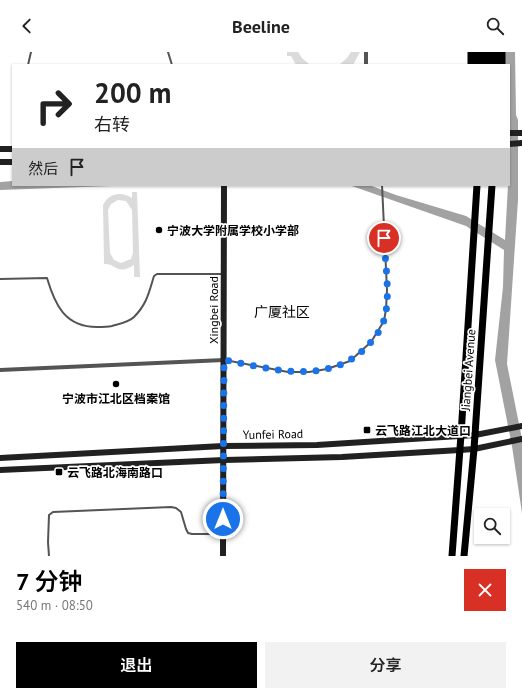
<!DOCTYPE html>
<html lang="zh">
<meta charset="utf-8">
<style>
body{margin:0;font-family:"PT Sans","Noto Sans SC",sans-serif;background:#f2f2f2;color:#222;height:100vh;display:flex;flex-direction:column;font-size:15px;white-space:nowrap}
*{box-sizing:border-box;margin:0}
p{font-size:13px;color:#767676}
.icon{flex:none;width:22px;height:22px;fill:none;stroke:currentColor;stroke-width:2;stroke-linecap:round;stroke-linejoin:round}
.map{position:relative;height:504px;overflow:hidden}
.sheet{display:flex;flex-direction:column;background:#fff;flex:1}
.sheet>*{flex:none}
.top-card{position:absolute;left:12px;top:12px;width:498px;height:122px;border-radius:0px;box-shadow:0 1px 3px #0004;background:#fff;color:#222;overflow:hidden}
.buttons{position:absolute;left:474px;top:456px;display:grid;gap:8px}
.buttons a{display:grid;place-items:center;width:36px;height:36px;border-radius:0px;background:#fff;box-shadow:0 1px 3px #0004;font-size:20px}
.pin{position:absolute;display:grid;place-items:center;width:34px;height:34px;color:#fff;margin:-17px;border:2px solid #fff;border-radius:50%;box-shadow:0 1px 4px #0007}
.me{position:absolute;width:44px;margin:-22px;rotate:0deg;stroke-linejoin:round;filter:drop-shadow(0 0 3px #0008)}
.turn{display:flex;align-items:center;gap:14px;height:84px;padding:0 16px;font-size:18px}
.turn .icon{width:52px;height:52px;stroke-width:2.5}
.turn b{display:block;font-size:28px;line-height:34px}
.then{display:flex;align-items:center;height:38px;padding:0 16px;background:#0003;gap:8px;font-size:15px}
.round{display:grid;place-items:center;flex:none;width:42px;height:42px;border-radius:0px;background:#f2f2f2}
.headline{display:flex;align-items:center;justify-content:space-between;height:68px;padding:0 16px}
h1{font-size:24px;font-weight:600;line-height:30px;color:#000}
.primary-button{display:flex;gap:8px;margin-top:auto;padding:8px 16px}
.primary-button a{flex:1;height:46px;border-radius:0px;background:#000;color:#fff;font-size:16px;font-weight:600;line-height:46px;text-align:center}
.primary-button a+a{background:#f2f2f2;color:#222}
header{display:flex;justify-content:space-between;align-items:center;height:52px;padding:0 16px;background:#fff;font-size:18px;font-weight:600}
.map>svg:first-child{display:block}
.green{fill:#dbdbdb;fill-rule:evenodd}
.water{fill:#a2a2a2}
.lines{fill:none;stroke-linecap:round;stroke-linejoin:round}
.lane{stroke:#545454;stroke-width:2}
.street{stroke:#545454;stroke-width:4}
.secondary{stroke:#212121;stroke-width:6}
.primary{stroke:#000;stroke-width:7}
.highway{stroke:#000;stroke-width:8}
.route{stroke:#1a73e8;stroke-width:7;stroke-dasharray:0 12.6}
.poi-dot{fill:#000;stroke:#fff;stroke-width:1.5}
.labels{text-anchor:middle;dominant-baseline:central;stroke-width:3.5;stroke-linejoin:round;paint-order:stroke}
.poi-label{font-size:12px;font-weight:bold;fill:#000;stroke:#fff;text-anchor:start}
.street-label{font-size:12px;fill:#000;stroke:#fff}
.quarter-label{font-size:14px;fill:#000;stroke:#fff}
</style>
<header><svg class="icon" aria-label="back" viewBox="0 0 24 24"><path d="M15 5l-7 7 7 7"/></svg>Beeline<svg class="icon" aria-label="search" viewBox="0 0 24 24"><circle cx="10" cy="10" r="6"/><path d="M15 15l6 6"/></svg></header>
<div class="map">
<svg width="522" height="504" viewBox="0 0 522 504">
<rect width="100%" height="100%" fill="#fff"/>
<g class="green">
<polygon points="287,0 298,0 302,6 310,13 296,13 291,4 287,4"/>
<polygon points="351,0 360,0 353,13 339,13 347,6"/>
<path d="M132 140H137L140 225H134V213C117 224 116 211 104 212L103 153C109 141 121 139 132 146ZM118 148 126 149 132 158 133 201 131 207 121 211 114 208 110 201 108 158 111 152Z"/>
</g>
<g class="water">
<polygon points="505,0 515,0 516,63 518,68 518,148 507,312 522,387 522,461 512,394 495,308 503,235 504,198 466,174 349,133 369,133 396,143 466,164 505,188 508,133 509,133 509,13 505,13"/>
<polygon points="13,129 13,133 139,133 0,138 0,130"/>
</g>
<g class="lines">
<g class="lane">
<polyline points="168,0 172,13"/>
<polyline points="28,13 31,0"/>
<path d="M0 227 47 226C55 253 65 275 97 275 102 275 107 275 112 274 119 272 129 270 134 265 147 252 149 240 154 224L157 222H223"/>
<polyline points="225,308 288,320 309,320 327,317 350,309 371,290 384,269 386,257 387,238 382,133"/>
<polyline points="49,504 48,490 49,463 53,460 171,455 176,456 181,460 186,477 188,481 192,482 222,482"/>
</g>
<g class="street">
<polyline points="366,0 366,13"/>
<polyline points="0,318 224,308"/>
</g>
<g class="secondary">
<polyline points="509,81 522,81"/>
<polyline points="509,92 522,91"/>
<polyline points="0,97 13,97"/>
<polyline points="0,110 13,110"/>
<polyline points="0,406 223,394 317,393 475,383 522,374"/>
<polyline points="0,418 224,408 342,405 460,398 474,397 522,387"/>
<polyline points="223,504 224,133"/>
</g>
<g class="primary">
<polyline points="471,0 471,13"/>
<polyline points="482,0 483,13"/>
<polyline points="488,0 489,13"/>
<polyline points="502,0 502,13"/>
<polyline points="452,504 461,383 477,133"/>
<polyline points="464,504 474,397 492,133"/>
</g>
<g class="highway">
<polyline points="477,0 478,13"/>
<polyline points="495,0 495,13"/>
</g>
</g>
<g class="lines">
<path class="route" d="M223 467 224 308C269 316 322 333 361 300 370 292 380 281 384 268 391 246 385 210 384 186"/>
</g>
<g class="poi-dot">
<circle cx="159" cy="178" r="4"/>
<circle cx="116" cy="332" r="4"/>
<rect x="363" y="374" width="8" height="8" rx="2"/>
<rect x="55" y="416" width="8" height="8" rx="2"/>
</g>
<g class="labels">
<g class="poi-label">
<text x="167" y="178">宁波大学附属学校小学部</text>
<text x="116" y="346" text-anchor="middle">宁波市江北区档案馆</text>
<text x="375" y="378">云飞路江北大道口</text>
<text x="67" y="420">云飞路北海南路口</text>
</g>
<g class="street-label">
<text transform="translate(213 258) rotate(-90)">Xingbei Road</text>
<text transform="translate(468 318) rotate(-86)">Jiangbei Avenue</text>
<text transform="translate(273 382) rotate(-1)">Yunfei Road</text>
</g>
<g class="quarter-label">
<text x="282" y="260">广厦社区</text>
</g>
</g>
</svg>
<div class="buttons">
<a><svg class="icon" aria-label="search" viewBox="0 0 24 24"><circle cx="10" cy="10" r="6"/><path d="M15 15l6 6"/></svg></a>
</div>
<div class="pin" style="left:384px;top:186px;background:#d93025"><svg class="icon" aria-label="arrive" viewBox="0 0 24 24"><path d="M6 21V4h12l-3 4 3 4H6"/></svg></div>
<svg class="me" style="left:223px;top:467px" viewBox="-20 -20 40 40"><circle r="17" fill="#1a73e8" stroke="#fff" stroke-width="3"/><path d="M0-11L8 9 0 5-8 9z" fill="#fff"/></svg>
<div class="top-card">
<div class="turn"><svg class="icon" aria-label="right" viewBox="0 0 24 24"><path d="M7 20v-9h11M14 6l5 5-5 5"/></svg><div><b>200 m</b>右转</div></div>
<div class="then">然后<svg class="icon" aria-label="arrive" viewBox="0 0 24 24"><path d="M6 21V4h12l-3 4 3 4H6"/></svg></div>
</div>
</div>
<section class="sheet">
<div class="headline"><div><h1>7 分钟</h1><p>540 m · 08:50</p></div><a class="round" style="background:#d93025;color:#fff"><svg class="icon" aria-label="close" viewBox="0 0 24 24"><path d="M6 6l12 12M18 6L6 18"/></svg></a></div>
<div class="primary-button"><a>退出</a><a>分享</a></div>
</section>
